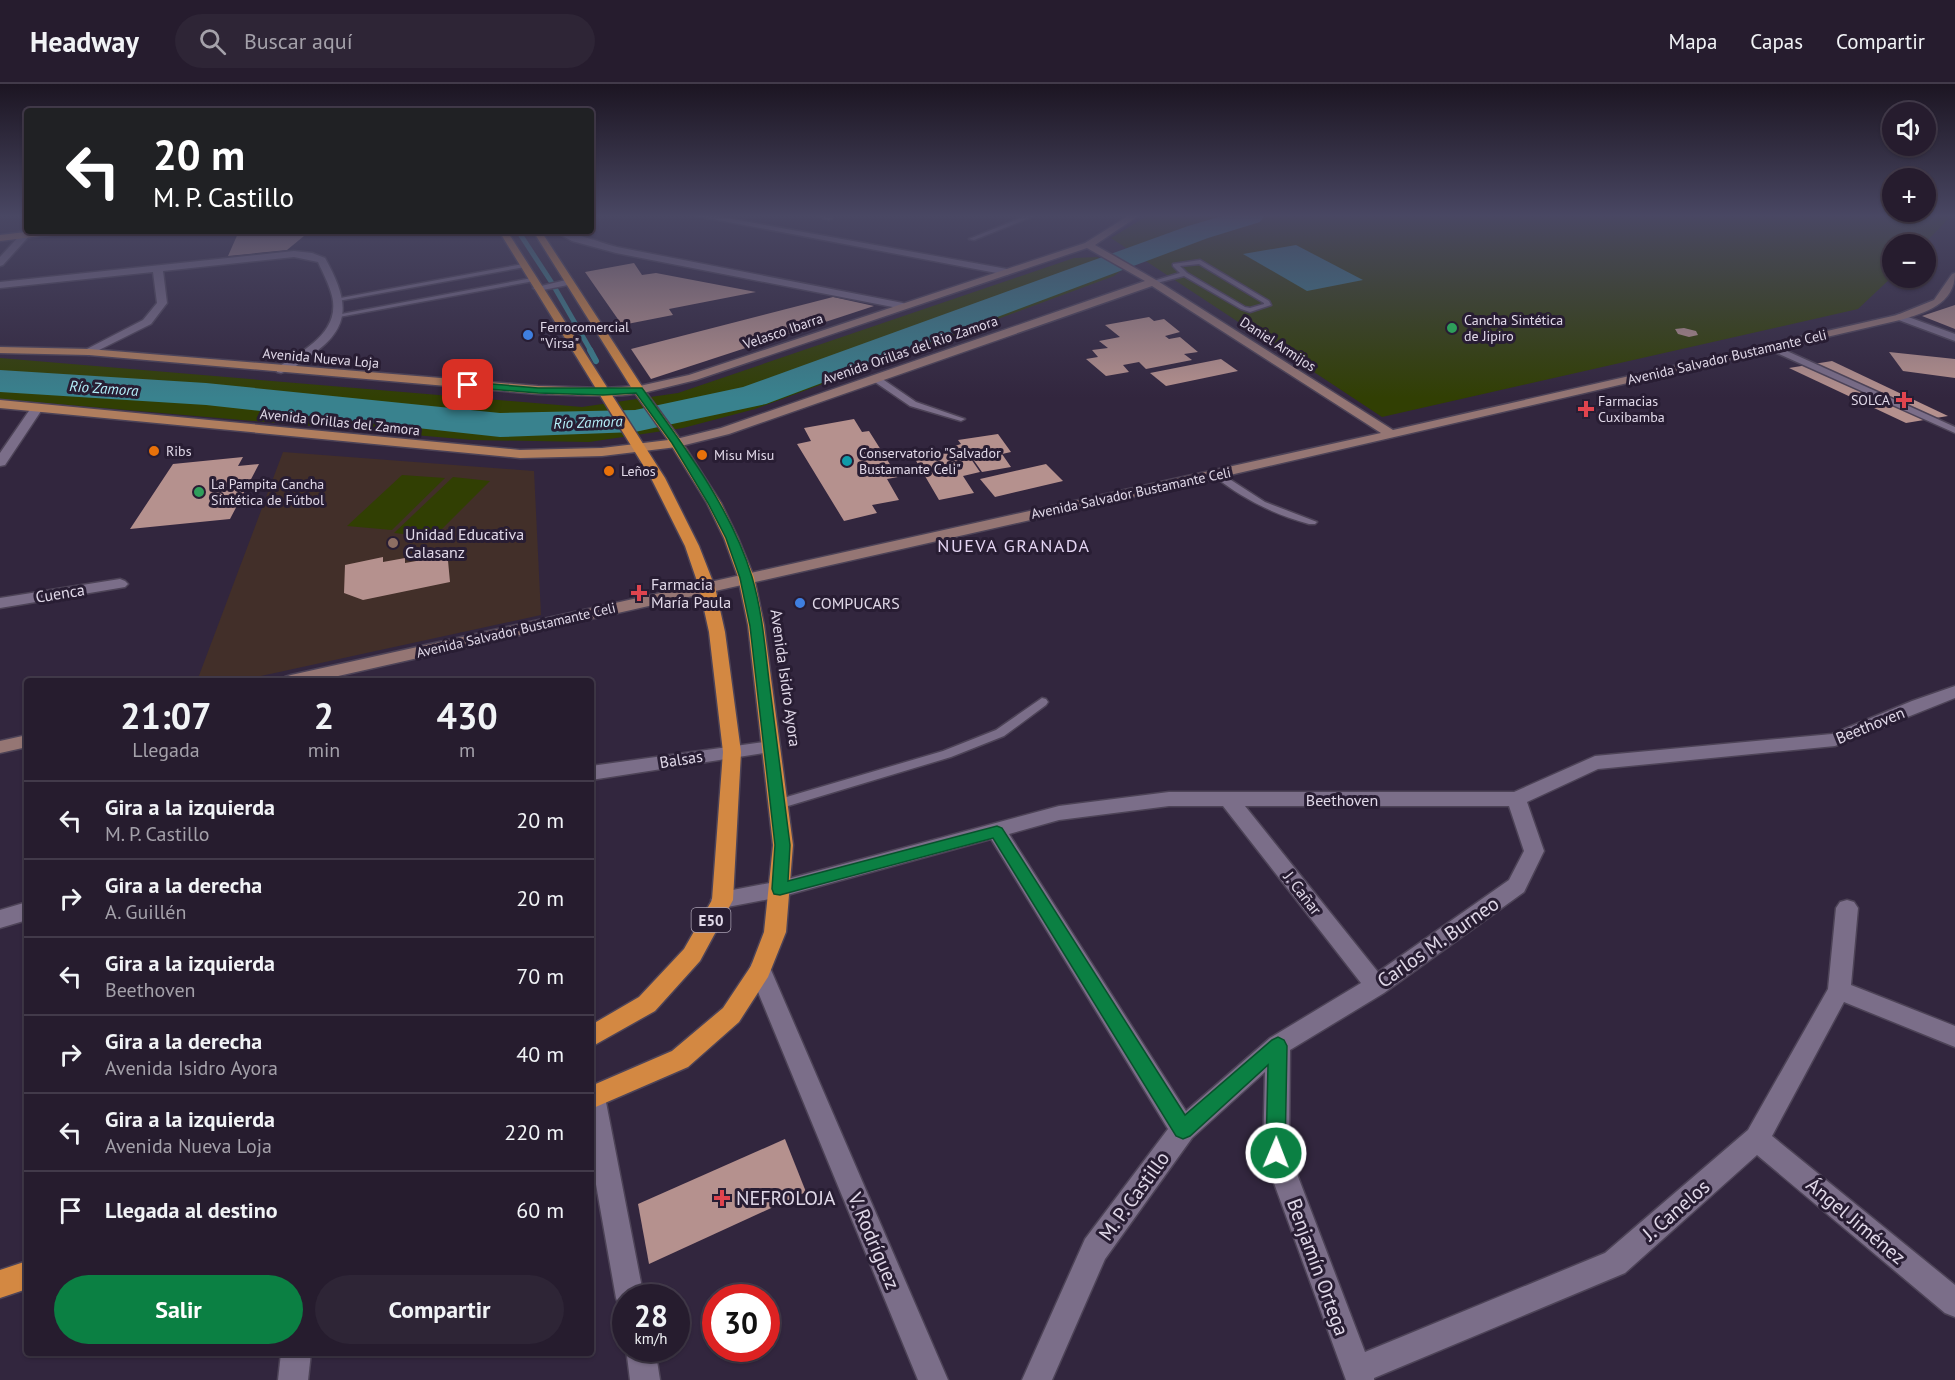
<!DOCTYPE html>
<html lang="es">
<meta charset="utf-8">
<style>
body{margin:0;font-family:"PT Sans",sans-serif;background:#2e2536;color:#f1f3f6;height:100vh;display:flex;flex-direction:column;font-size:22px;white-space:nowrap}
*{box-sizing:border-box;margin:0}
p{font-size:20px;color:#a4a1aa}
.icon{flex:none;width:33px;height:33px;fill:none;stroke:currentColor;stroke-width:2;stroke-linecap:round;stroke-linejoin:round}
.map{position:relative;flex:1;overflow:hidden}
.sheet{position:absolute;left:24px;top:594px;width:570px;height:678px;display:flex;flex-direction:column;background:#261c2e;border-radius:6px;box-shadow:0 2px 4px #0004,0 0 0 2px #423a4a}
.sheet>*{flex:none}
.banner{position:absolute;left:24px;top:24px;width:570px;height:126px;border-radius:6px;box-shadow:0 2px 4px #0004,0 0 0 2px #423a4a;background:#202124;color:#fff;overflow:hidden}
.tools{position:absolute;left:1882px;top:18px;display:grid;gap:12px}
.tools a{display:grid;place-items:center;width:54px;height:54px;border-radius:50%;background:#261c2e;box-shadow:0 2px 4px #0004,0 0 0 2px #423a4a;font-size:30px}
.speed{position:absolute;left:612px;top:1200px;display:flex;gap:12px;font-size:30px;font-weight:700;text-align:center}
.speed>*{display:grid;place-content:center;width:78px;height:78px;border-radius:50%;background:#261c2e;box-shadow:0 2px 4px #0004,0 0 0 2px #423a4a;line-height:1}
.speed small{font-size:15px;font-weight:400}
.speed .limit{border:9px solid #d22;background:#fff;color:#111}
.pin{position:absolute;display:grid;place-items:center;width:51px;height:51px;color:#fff;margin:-26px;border-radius:12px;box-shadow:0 3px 9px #0006}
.me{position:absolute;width:66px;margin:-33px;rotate:1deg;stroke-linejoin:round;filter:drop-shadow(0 0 4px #0008)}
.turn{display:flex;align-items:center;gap:21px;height:126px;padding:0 30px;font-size:27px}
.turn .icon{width:78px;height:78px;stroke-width:2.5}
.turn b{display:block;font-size:42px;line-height:51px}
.eta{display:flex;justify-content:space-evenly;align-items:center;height:102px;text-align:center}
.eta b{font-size:36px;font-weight:700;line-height:42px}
.action{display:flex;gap:12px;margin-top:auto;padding:12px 30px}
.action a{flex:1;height:69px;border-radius:36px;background:#0b8043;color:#fff;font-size:24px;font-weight:700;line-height:69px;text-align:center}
.action a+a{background:#2e2536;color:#f1f3f6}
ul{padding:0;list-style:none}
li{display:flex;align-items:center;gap:18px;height:78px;padding:0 30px;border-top:2px solid #423a4a}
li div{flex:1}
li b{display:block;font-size:22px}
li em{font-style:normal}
header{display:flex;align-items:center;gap:36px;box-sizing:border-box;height:84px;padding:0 30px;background:#261c2e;border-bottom:2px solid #423a4a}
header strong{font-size:28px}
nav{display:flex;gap:33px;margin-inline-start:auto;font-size:21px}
.search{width:420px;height:54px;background:#2e2536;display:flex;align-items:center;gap:15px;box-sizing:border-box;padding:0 21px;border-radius:33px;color:#a4a1aa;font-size:22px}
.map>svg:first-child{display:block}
.education{fill:#422f29}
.green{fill:#313f03}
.water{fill:#39828e}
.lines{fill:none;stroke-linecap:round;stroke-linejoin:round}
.stream-far1{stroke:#39828e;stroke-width:5}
.stream{stroke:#39828e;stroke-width:6}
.river{fill:#39828e;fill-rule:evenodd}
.building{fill:#b5918e}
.lane-casing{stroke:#4d4357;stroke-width:3}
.street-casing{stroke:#4d4357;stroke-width:3}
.secondary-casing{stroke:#4d4357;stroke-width:3}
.primary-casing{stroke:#4d4357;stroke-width:3}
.highway-casing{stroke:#4d4357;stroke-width:3}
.lane{fill:#7b6e89;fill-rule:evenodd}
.street{fill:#7b6e89;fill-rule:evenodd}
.secondary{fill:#957674;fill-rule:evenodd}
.primary{fill:#b07e5e;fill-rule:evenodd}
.highway{fill:#d38842;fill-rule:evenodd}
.route{fill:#0b8043;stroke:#07532c;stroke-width:1.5}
.leisure-dot{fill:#2e9e5b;stroke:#281d33;stroke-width:2}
.shop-dot{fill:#3f7fe0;stroke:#281d33;stroke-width:2}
.health-dot{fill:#e0444e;stroke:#281d33;stroke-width:2}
.food-dot{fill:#e8710a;stroke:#281d33;stroke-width:2}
.culture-dot{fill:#0f9aa8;stroke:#281d33;stroke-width:2}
.education-dot{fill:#8d6e63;stroke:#281d33;stroke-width:2}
.labels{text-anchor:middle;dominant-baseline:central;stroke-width:6;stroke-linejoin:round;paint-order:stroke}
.far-poi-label{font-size:14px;fill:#e0d8e8;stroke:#281d33;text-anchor:start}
.far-street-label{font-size:14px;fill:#e0d8e8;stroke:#281d33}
.far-water-label{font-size:15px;font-style:italic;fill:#b4effa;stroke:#281d33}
.shield{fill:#281d33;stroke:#a9a0b2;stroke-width:1.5}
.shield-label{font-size:15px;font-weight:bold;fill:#e0d8e8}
.poi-label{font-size:16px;fill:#e0d8e8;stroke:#281d33;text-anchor:start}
.street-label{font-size:16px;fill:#e0d8e8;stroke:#281d33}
.neighbourhood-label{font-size:18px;letter-spacing:1.5px;fill:#e5d6f4;stroke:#281d33}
.near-street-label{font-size:20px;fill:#e0d8e8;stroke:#281d33}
.near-poi-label{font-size:20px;fill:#e0d8e8;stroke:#281d33;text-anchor:start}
</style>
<header>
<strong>Headway</strong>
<div class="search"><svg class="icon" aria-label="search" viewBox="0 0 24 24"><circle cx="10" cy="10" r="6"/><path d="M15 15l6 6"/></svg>Buscar aquí</div>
<nav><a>Mapa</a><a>Capas</a><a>Compartir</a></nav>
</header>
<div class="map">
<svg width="1955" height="1296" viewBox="0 0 1955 1296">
<rect width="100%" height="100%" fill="#32263e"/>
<polygon class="education" points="283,368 534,387 541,531 238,597 197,597"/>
<g class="green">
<polygon points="1147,132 1951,132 1924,160 1893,160 1893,192 1858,225 1382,333 1111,154"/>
<polygon points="1097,173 1123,185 1114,192 755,325 683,344 589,358 472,356 0,315 0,274 582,323 678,309 1074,174"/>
<polygon points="402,391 445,394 392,446 347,442"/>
<polygon points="453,393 490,397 434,453 394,449"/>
</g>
<polygon class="water" points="1296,161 1363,196 1307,207 1243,170"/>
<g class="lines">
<polyline class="stream-far1" points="518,147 552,199 591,267"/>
<polyline class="stream" points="590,266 596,277"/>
<polygon class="river" points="1222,132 1264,132 1260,138 1208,154 766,320 635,348 500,353 206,321 0,308 0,286 206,299 500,329 635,326 743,303 1188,142"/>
</g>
<g class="building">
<polygon points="239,147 310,147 287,166 228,172"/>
<polygon points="634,179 642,191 656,189 756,208 669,225 673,231 622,241 585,188"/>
<polygon points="833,213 874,222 651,295 631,265"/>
<polygon points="1955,221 1955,245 1922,232"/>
<polygon points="1149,233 1154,237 1164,235 1180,248 1165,252 1169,255 1180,253 1198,268 1184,270 1192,276 1146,285 1139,278 1123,281 1129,288 1106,292 1086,275 1098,273 1092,266 1108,264 1099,257 1120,253 1105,241"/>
<polygon points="1684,244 1696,247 1698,251 1689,253 1678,250 1675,245"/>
<polygon points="1889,268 1955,275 1955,294 1903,287"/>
<polygon points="1221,275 1238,287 1166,302 1150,289"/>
<polygon points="1832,277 1948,332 1906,339 1789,284"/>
<polygon points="854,335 862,348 869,347 898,393 887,395 899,416 872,421 877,429 844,437 797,360 811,357 804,344"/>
<polygon points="998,350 1011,368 1002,370 1011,383 982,388 970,371 962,372 955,362 961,360 958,356"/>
<polygon points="956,367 960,374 969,372 980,388 963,392 974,409 939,416 915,375"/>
<polygon points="243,373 238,382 259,380 230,435 130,445 173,380"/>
<polygon points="1046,380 1063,397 995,413 980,395"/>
<polygon points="447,466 450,498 363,516 344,509 345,481 383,473 383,478 405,474 405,479 433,474 433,469"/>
<polygon points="785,1055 806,1108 649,1180 638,1120"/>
</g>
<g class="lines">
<g class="lane-casing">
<g id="lane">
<polygon points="818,132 832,134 829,136"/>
<polygon points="1025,132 1034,132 974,156 969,155"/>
<path d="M1200 176 1269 217 1271 221 1250 228 1241 225 1184 192 1153 200 1150 198 1180 189 1173 182V180ZM1199 180 1264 219V220L1250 224 1245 223 1187 189 1180 182Z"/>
<polygon points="523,180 525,181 525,183 338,217 335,215"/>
<polygon points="532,194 535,196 534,197 339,233 336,231"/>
<polygon points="1770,262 1776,262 1955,343 1955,349 1770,266"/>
<polygon points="872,292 878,292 916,318 965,335 961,337 910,322 872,296"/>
<path d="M1217 387 1265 418 1317 438 1315 440H1309C1273 430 1243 415 1214 392L1213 390Z"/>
<polygon points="1042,614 1046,615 1048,618 1046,621 1004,652 951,673 778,725 773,723 772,720 773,717 943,667 996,646"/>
</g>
</g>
<g class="street-casing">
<g id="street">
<polygon points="697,132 716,132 1007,185 1012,188 1007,191"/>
<path d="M554 147C572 147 598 158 617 163L903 219 908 222 903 225 616 169 572 157Z"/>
<polygon points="23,148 31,150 3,181 0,182 0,173"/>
<path d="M294 167 312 169 325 174C347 214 354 241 313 270 303 277 292 286 281 289L277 288V284C302 267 341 249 332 212 329 200 323 189 318 178L294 173 163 187 167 219 151 240 89 271 85 270V266L143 236 157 219 153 188 0 204V198Z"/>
<polygon points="570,195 573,196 573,200 538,207 533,204"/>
<polygon points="1900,230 1955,250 1955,257 1896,235 1896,231"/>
<polygon points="37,320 43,324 5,381 0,382 0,369 33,321"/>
<polygon points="120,495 125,497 128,500 125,503 0,524 0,514"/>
<path d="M1955 602V614L1835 662 1598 685 1527 718 1544 767 1524 808 1384 909 1290 966 1289 1069 1365 1268 1605 1169 1748 1046 1828 905 1836 824 1840 818 1847 816 1854 818 1858 824 1851 901 1955 942V963L1844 918 1772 1052 1955 1201V1233L1945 1229 1757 1071 1625 1189 1374 1294V1296H1346L1263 1069 1265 988 1192 1054 1105 1175 1052 1296H1022L1085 1155 1168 1045 991 755 780 813 722 824 715 822 711 816 715 810 722 808 780 797 1059 722 1169 708H1514L1595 672 1832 650 1912 617ZM1169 722H1223L1361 899 1270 954 1186 1027 1009 750 1059 736ZM1245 722H1509L1524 767 1509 796 1378 888Z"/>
<polygon points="771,657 777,659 780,663 777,667 591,696 591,682"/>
<polygon points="27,818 27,836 0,844 0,826"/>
<polygon points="760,877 768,879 771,886 948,1296 918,1296 749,886 752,879"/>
<polygon points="591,1002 602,1005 605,1013 644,1214 626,1214 626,1226 620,1224 616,1214 591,1072"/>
<polygon points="626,1264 655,1264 660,1296 630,1296"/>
<polygon points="281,1269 311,1269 308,1296 278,1296"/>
</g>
</g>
<g class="secondary-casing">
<g id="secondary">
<path d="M1128 132H1138L1095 161 1156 196 1393 346 1897 231 1934 216 1952 190 1955 189C1955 220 1925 229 1900 236L1217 394 316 597H282L285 593 291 591 1381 349 1152 202 729 350 677 363 671 359 672 356 721 344 1145 197 1087 164 696 296 639 310 633 306 635 303 689 291 1085 159Z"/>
<polygon points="27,651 27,663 0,669 0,657"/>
</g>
</g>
<g class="primary-casing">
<g id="primary">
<polygon points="35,147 61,147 57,150 0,157 0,151"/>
<path d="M0 263 89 265 538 302 603 304 639 302 645 306C633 316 557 310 538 310L89 271 0 269Z"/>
<polygon points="0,316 520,366 602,364 677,355 683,359 677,363 602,372 520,374 0,324"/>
</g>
</g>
<g class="highway-casing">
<g id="highway">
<polygon points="499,147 507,147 665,394 699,462 715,503 725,548 741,668 733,816 700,877 655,927 591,963 591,941 639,913 684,865 712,816 723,668 709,548 699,503 685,462 651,394"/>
<polygon points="533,147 541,147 647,310 680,355 721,419 738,454 754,493 764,541 793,761 786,848 768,893 739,938 688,983 591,1025 591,1002 672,967 723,924 751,882 764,848 773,761 748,541 738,493 724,454 707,419 668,356 636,311"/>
<polygon points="27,1177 27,1205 0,1214 0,1186"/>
</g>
</g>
<use href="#lane" class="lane"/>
<use href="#street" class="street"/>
<use href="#secondary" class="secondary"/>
<use href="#primary" class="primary"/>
<use href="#highway" class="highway"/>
</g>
<linearGradient id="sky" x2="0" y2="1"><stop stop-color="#1c1522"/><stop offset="0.42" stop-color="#494763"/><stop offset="1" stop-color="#494763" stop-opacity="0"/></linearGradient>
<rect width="1955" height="314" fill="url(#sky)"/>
<path class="route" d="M468 298 538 304H642C684 362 731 424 752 493 762 527 765 563 769 597 776 652 783 706 790 761L788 797 997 742 1002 744 1185 1031 1272 956 1278 953 1284 956 1287 962 1285 1069 1283 1075 1276 1078 1269 1075 1266 1069 1268 981 1190 1052 1183 1055 1176 1052 993 754 780 811 774 810 772 805 775 761 750 542 740 494 726 454 708 419 672 359 636 309 603 311 538 309 465 303V299Z"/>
<g class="leisure-dot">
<circle cx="1452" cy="244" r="6"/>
<circle cx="199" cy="408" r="6"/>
</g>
<g class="shop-dot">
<circle cx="528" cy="251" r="6"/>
<circle cx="800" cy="519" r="6"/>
</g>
<g class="health-dot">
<path d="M1901 307h6v6h6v6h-6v6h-6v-6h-6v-6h6z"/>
<path d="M1583 316h6v6h6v6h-6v6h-6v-6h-6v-6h6z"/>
<path d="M636 500h6v6h6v6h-6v6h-6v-6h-6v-6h6z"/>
<path d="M719 1105h6v6h6v6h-6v6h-6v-6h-6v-6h6z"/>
</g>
<g class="food-dot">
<circle cx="154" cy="367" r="6"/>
<circle cx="702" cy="371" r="6"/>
<circle cx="609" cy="387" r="6"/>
</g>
<circle class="culture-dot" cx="847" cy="377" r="6"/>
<circle class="education-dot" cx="393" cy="459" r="6"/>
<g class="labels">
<g class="far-poi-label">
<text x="1464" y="236">Cancha Sintética<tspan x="1464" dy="16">de Jipiro</tspan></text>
<text x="540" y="243">Ferrocomercial<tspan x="540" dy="16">"Virsa"</tspan></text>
<text x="1890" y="316" text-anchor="end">SOLCA</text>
<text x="1598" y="317">Farmacias<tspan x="1598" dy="16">Cuxibamba</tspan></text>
<text x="166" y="367">Ribs</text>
<text x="859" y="369">Conservatorio "Salvador<tspan x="859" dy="16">Bustamante Celi"</tspan></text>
<text x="714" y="371">Misu Misu</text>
<text x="621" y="387">Leños</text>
<text x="211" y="400">La Pampita Cancha<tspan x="211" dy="16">Sintética de Fútbol</tspan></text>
</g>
<g class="far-street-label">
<text transform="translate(783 247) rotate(-19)">Velasco Ibarra</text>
<text transform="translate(1278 260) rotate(33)">Daniel Armijos</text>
<text transform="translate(910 266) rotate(-19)">Avenida Orillas del Rio Zamora</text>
<text transform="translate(1727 273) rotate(-13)">Avenida Salvador Bustamante Celi</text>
<text transform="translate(321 274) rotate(5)">Avenida Nueva Loja</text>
<text transform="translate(340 338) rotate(6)">Avenida Orillas del Zamora</text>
<text transform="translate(1131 409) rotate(-12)">Avenida Salvador Bustamante Celi</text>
<text transform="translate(516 546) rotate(-13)">Avenida Salvador Bustamante Celi</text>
</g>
<g class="far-water-label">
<text transform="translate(104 304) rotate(4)">Río Zamora</text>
<text transform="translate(588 338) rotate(-2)">Río Zamora</text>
</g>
<rect class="shield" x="691.5" y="824" width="39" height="24" rx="4.5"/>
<g class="shield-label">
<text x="711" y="836">E50</text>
</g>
<g class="poi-label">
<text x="405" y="450">Unidad Educativa<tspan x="405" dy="18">Calasanz</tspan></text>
<text x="651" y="500">Farmacia<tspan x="651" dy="18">María Paula</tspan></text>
<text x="812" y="519">COMPUCARS</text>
</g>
<g class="street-label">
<text transform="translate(60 509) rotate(-9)">Cuenca</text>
<text transform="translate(786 594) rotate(82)">Avenida Isidro Ayora</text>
<text transform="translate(1870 641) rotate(-22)">Beethoven</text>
<text transform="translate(681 675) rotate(-9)">Balsas</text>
<text x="1342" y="716">Beethoven</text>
<text transform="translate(1303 809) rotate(52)">J. Cañar</text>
</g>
<g class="neighbourhood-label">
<text x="1014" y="461">NUEVA GRANADA</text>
</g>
<g class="near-street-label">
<text transform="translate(1438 858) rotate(-35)">Carlos M. Burneo</text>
<text transform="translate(1134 1112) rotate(-54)">M. P. Castillo</text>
<text transform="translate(1676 1126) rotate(-41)">J. Canelos</text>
<text transform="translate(1856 1137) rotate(40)">Ángel Jiménez</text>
<text transform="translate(874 1157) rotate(67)">V. Rodríguez</text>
<text transform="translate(1318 1183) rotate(70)">Benjamín Ortega</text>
</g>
<g class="near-poi-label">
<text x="736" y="1114">NEFROLOJA</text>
</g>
</g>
</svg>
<div class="tools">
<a><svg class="icon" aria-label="sound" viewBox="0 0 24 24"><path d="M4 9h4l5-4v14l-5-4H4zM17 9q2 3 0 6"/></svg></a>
<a>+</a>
<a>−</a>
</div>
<div class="speed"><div>28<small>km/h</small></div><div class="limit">30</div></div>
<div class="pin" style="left:468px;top:301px;background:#d93025"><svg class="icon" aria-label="arrive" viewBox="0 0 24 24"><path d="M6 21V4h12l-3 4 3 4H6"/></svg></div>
<svg class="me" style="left:1276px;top:1069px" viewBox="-20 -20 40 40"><circle r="17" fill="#0b8043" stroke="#fff" stroke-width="3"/><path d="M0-11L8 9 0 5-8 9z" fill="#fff"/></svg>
<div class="banner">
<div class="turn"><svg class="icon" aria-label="left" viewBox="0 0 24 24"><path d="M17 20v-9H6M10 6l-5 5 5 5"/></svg><div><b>20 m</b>M. P. Castillo</div></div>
</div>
<section class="sheet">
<div class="eta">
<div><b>21:07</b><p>Llegada</p></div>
<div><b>2</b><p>min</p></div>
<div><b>430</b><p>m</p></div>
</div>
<ul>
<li><svg class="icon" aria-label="left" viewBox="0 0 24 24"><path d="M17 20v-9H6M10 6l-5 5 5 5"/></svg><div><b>Gira a la izquierda</b><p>M. P. Castillo</p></div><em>20 m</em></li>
<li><svg class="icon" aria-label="right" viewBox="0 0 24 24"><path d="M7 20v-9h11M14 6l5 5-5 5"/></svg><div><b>Gira a la derecha</b><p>A. Guillén</p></div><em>20 m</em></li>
<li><svg class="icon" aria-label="left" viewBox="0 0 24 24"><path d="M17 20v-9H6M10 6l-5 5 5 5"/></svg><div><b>Gira a la izquierda</b><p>Beethoven</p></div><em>70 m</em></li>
<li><svg class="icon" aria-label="right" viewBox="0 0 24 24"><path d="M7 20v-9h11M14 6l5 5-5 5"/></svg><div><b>Gira a la derecha</b><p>Avenida Isidro Ayora</p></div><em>40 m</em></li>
<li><svg class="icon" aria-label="left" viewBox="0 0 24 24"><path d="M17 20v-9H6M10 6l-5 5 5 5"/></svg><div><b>Gira a la izquierda</b><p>Avenida Nueva Loja</p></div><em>220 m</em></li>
<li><svg class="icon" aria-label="arrive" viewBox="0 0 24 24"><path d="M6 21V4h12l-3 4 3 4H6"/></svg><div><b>Llegada al destino</b></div><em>60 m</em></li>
</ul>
<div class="action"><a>Salir</a><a>Compartir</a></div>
</section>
</div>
